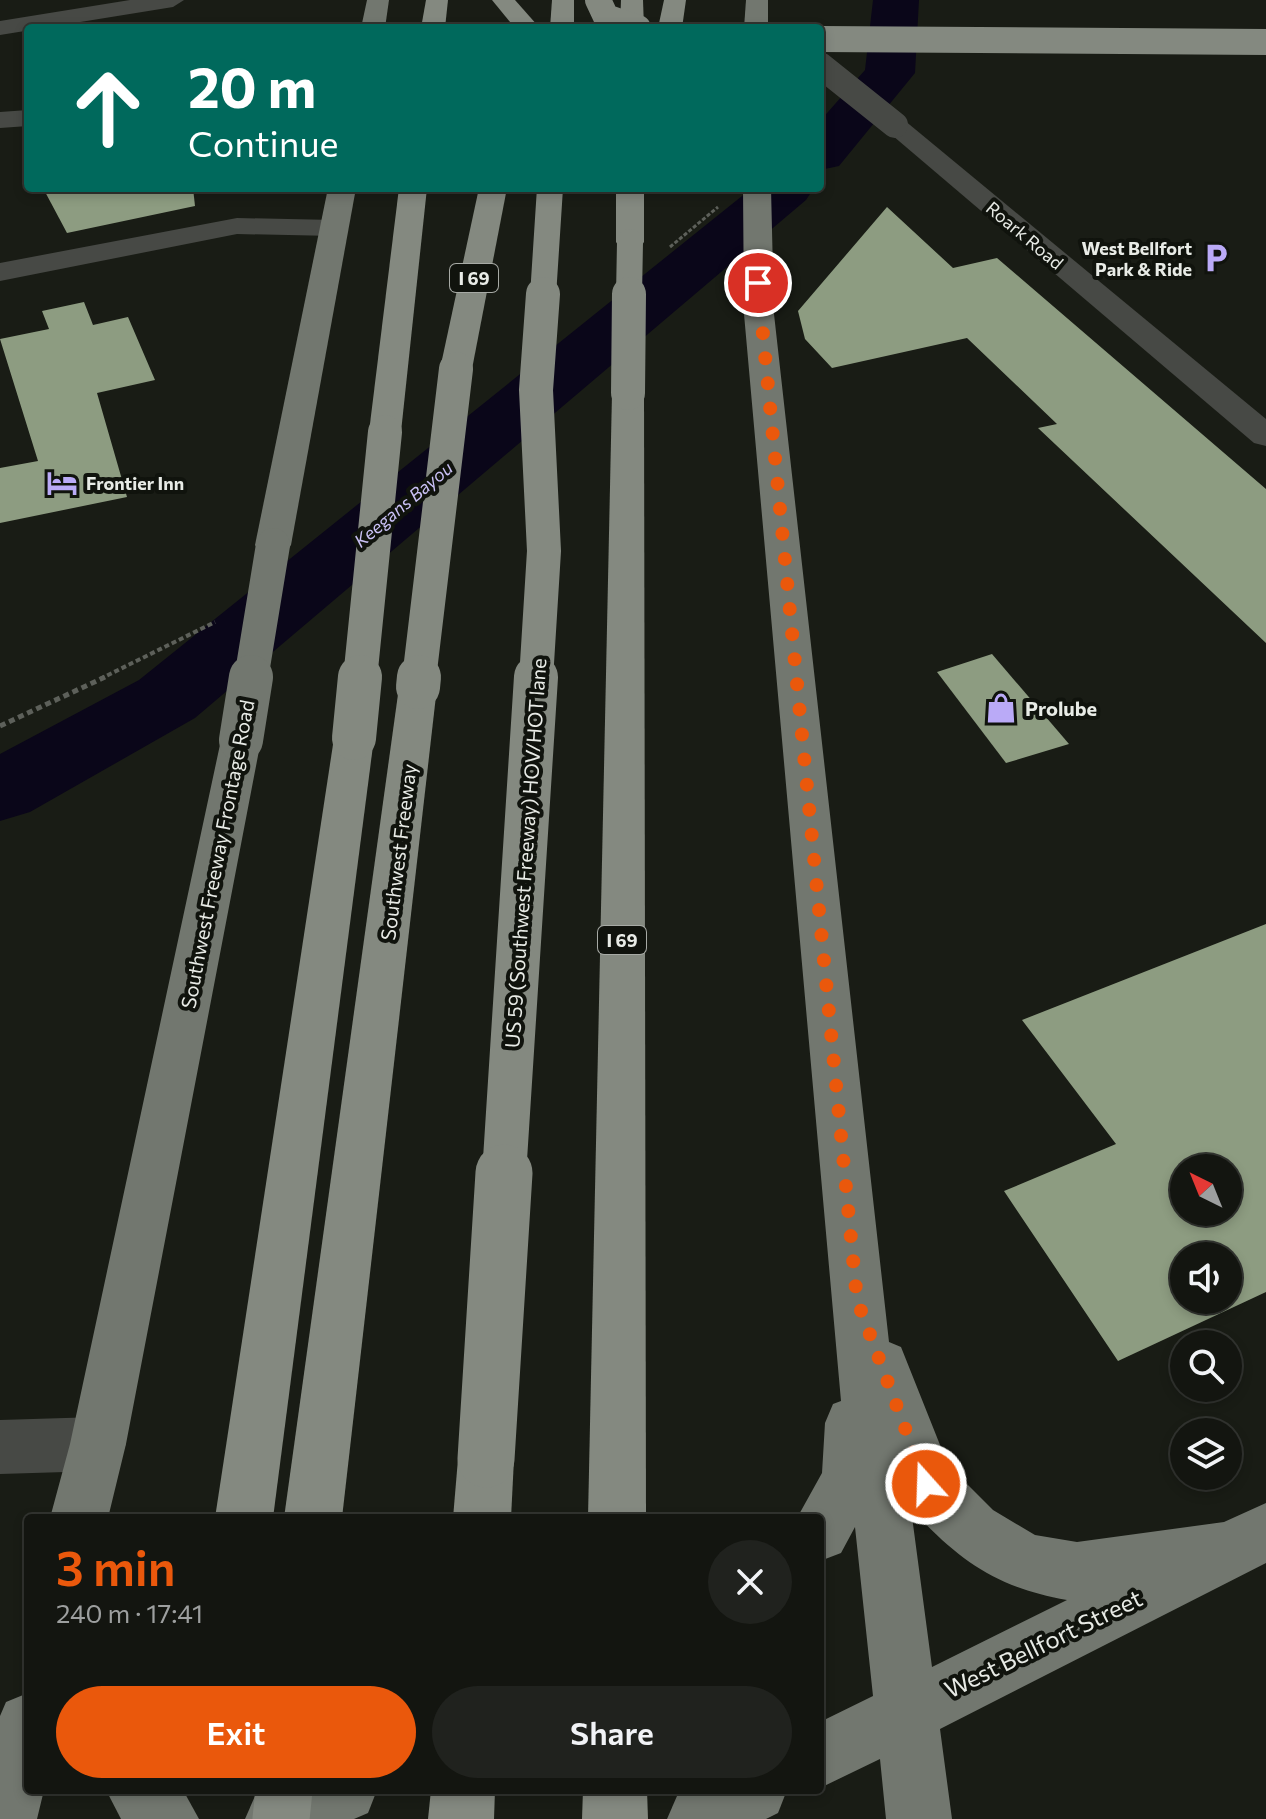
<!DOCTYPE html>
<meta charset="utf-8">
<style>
body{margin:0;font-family:Commissioner,sans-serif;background:#20221e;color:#f1f3f6;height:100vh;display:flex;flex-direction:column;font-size:30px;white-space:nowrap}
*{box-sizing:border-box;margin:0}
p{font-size:26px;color:#9d9f9f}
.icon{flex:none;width:44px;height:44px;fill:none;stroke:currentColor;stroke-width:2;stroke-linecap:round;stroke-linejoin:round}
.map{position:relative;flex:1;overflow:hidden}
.details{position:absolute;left:24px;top:1514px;width:800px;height:280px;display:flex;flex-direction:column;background:#131510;border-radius:8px;box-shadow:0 4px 12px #0003,0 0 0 2px #323430}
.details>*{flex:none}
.guide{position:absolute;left:24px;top:24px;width:800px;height:168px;border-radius:8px;box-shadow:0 4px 12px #0003,0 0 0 2px #323430;background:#00695c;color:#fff;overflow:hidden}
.needle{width:52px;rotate:317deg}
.controls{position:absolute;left:1170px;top:1154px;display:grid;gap:16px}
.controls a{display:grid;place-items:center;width:72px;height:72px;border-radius:50%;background:#131510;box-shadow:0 4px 12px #0003,0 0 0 2px #323430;font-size:40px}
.pin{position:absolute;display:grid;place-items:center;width:68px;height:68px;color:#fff;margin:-34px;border:4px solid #fff;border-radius:50%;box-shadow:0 2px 8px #0007}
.me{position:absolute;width:88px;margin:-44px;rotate:340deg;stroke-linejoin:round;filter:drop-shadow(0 0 6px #0008)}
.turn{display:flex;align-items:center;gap:28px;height:168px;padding:0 32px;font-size:36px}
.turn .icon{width:104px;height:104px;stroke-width:2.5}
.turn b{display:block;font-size:56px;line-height:68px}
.round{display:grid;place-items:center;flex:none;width:84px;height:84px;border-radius:42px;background:#20221e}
.head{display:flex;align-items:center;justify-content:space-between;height:136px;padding:0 32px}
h1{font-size:48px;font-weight:600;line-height:60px;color:#ea580c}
.primary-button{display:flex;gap:16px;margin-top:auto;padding:16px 32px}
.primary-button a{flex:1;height:92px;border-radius:48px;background:#ea580c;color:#fff;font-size:32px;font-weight:600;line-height:92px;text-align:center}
.primary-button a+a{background:#20221e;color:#f1f3f6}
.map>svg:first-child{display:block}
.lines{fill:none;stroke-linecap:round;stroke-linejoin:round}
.river{fill:#0a0619;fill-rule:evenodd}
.building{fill:#8d9c81;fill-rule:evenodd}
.path-far2{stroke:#5d605a;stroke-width:3;stroke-dasharray:4 2;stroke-linecap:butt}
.path-far1{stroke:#5d605a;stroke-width:4;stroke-dasharray:5 3;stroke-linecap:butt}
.path{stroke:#5d605a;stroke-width:5;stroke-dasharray:6 4;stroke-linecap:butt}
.minor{fill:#474945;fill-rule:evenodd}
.major{fill:#72776f;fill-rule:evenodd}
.highway{fill:#848980;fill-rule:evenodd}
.minor-bridge{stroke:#474945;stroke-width:26}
.major-bridge-far1{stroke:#72776f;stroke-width:34}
.major-bridge{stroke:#72776f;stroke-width:44}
.highway-bridge-far3{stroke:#848980;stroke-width:26}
.highway-bridge-far2{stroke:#848980;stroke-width:34}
.highway-bridge-far1{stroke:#848980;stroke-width:44}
.highway-bridge{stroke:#848980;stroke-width:57}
.route{stroke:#ea580c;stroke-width:14;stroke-dasharray:0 25.2}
.labels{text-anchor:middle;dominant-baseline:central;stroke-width:8;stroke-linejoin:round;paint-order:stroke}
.far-street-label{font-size:18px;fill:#e8ebe6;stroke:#10130d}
.far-poi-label{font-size:18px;font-weight:bold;fill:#e8ebe6;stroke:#10130d;text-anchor:end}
.shield{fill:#10130d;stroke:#a7aaa5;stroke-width:2}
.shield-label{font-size:18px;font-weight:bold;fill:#e8ebe6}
.far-water-label{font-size:18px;font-style:italic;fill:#cac1f5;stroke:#10130d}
.poi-label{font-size:20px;font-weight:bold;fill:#e8ebe6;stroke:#10130d;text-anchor:start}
.street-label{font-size:20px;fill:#e8ebe6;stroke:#10130d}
.near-street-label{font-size:24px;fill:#e8ebe6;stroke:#10130d}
</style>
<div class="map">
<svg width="1266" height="1819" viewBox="0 0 1266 1819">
<rect width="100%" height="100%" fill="#191c15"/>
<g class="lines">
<g class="river">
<polygon points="873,0 919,0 915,73 839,166 820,170 820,121 865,70"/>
<polygon points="752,188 814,188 806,200 195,718 30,812 0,821 0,754 139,680"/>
</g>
</g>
<g class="building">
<polygon points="43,188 193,188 195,206 67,233"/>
<polygon points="887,207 953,268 997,258 1266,489 1266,643 1038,428 1057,424 967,338 832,368 805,339 798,311"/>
<polygon points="84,302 93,325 128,317 155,380 97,393 127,497 0,523 0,468 38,461 0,339 49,329 42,311"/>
<polygon points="992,654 1069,744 1006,763 937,672"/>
<path d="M1266 924V1292L1118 1361 1004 1191 1116 1144 1022 1020ZM1184 1168H1228V1212H1184ZM1184 1256H1228V1300H1184Z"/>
</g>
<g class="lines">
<polyline class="path-far2" points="670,247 718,207"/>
<polyline class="path-far1" points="100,679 215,622"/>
<polyline class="path" points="0,726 105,677"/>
<g class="minor">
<polygon points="130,0 184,0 173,7 0,35 0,21"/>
<polygon points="28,110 28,126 0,128 0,112"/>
<polygon points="895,117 904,120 1266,419 1266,446 1254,443 886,130 882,125 886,120"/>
<polygon points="237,218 334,220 344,222 348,228 344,234 334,236 237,234 0,281 0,263"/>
<polygon points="98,1417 118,1425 126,1444 118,1463 98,1471 0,1474 0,1420"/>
</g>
<g class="major">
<polygon points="367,0 389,0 385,28 361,28"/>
<polygon points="746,0 768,0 768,28 744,28"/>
<polygon points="328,188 356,188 291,545 286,553 273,556 260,553 255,545"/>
<path d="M743 188H771L774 314 889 1342 901 1347 948 1465 993 1510 1035 1535 1077 1542 1224 1522 1266 1503V1563L940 1729 952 1819H886L880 1759 820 1788V1722L873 1696 855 1527 841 1553 820 1561V1518H797L822 1473 825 1423 833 1404 841 1401 744 314ZM911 1509C960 1561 995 1587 1067 1600L932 1667Z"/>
<polygon points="241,726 255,730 261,740 126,1444 108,1518 50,1518 70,1444 221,740 227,730"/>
<polygon points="28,1693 28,1790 44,1790 37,1819 0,1819 0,1716 6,1702"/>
<polygon points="106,1790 183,1790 199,1819 121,1819"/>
<polygon points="269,1790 377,1790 368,1813 354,1819 245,1819 255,1796"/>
<polygon points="689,1790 787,1790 778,1813 766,1819 667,1819 677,1796"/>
</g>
<g class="highway">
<polygon points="426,0 448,0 445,28 421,28"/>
<polygon points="492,0 515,0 538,26 515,28"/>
<polygon points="552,0 574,0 574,28 550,28"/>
<polygon points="621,0 643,0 644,28 620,28"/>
<polygon points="664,0 686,0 682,28 658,28"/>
<polygon points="399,188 427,188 401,432 397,439 385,442 373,439 369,432"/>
<polygon points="479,188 507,188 472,369 467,376 445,376 440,369"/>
<polygon points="616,188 644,188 644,242 640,248 620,248 616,242"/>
<polygon points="628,383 639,386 644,393 646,1518 588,1518 612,393 617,386"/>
<polygon points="418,674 432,678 437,687 342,1518 284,1518 399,687 404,678"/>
<polygon points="354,724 368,728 374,738 273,1518 215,1518 334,738 340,728"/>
<polygon points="486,1431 506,1439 514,1459 511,1518 453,1518 458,1459 466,1439"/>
<polygon points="431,1790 495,1790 494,1819 428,1819"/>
<polygon points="583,1790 647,1790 648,1819 582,1819"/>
</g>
<polyline class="minor-bridge" points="820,65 895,125"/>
<polyline class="major-bridge-far1" points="251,679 273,545"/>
<polyline class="major-bridge" points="241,740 251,677"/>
<g class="highway-bridge-far3">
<polyline points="598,0 606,17 638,28"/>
<polyline points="820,39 1266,42"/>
<polyline points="543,296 550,188"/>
<polyline points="629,296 630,242"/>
</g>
<g class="highway-bridge-far2">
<polyline points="628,393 629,294"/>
<polyline points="360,679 385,432"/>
<polyline points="419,679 456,369"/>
<polyline points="536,679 544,551 536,390 543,294"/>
</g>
<g class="highway-bridge-far1">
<polyline points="418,687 419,677"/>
<polyline points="354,738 360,677"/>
<polyline points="504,1175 536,677"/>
</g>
<g class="highway-bridge">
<polyline points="486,1459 504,1173"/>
<polyline points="281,1819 284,1790"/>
</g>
</g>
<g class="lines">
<polyline class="route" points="758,283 857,1300 926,1484"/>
</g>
<defs>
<g id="parking-bare" transform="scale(2.4)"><path d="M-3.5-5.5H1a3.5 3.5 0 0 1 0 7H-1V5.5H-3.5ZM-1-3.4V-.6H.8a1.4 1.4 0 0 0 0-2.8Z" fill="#baaaf7" stroke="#10130d" stroke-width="2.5" paint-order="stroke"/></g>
<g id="hotel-bare" transform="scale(2.4)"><path d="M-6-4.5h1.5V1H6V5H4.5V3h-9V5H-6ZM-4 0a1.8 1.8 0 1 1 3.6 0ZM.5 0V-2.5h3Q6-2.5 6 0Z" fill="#baaaf7" stroke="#10130d" stroke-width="2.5" paint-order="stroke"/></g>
<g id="shop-bare" transform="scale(2.4)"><path d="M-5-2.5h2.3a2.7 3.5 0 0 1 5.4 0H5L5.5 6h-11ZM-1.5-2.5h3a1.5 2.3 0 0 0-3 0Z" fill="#baaaf7" stroke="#10130d" stroke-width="2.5" paint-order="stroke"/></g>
</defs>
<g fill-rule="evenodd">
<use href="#parking-bare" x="1216" y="258"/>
<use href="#hotel-bare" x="62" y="483"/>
<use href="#shop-bare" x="1001" y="708"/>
</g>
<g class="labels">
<g class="far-street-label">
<text transform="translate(1025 235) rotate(40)">Roark Road</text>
</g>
<g class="far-poi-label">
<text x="1192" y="248">West Bellfort<tspan x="1192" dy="21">Park &amp; Ride</tspan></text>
<text x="86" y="483" text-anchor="start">Frontier Inn</text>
</g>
<g class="shield">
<rect x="450" y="264" width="48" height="28" rx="6"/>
<rect x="598" y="926" width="48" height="28" rx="6"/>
</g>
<g class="shield-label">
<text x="474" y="278">I 69</text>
<text x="622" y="940">I 69</text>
</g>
<g class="far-water-label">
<text transform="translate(403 504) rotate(-40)">Keegans Bayou</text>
</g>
<g class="poi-label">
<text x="1025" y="708">Prolube</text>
</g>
<g class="street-label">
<text transform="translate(398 852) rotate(-83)">Southwest Freeway</text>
<text transform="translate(525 853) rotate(-86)">US 59 (Southwest Freeway) HOV/HOT lane</text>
<text transform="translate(217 854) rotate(-79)">Southwest Freeway Frontage Road</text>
</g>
<g class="near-street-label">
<text transform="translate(1043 1643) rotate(-26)">West Bellfort Street</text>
</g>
</g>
</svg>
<div class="controls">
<a><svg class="needle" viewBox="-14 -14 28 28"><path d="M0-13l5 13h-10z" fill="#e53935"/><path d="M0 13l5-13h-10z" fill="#9d9f9f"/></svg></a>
<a><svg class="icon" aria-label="sound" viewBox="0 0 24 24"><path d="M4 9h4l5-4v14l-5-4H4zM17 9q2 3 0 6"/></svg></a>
<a><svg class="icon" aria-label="search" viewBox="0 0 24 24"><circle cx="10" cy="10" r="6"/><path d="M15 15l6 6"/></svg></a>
<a><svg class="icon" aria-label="layers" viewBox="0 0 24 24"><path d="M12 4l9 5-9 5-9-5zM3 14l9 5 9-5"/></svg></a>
</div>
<div class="pin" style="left:758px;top:283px;background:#d93025"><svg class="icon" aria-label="arrive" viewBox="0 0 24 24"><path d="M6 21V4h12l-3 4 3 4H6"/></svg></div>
<svg class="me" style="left:926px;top:1484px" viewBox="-20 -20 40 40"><circle r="17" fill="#ea580c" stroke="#fff" stroke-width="3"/><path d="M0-11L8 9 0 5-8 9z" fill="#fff"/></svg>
<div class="guide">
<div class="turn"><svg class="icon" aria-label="ahead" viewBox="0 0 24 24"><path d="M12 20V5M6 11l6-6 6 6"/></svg><div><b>20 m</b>Continue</div></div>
</div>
<section class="details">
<div class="head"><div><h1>3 min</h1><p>240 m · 17:41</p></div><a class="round"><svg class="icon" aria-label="close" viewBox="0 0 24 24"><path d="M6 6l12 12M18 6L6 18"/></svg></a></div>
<div class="primary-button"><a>Exit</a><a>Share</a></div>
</section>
</div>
